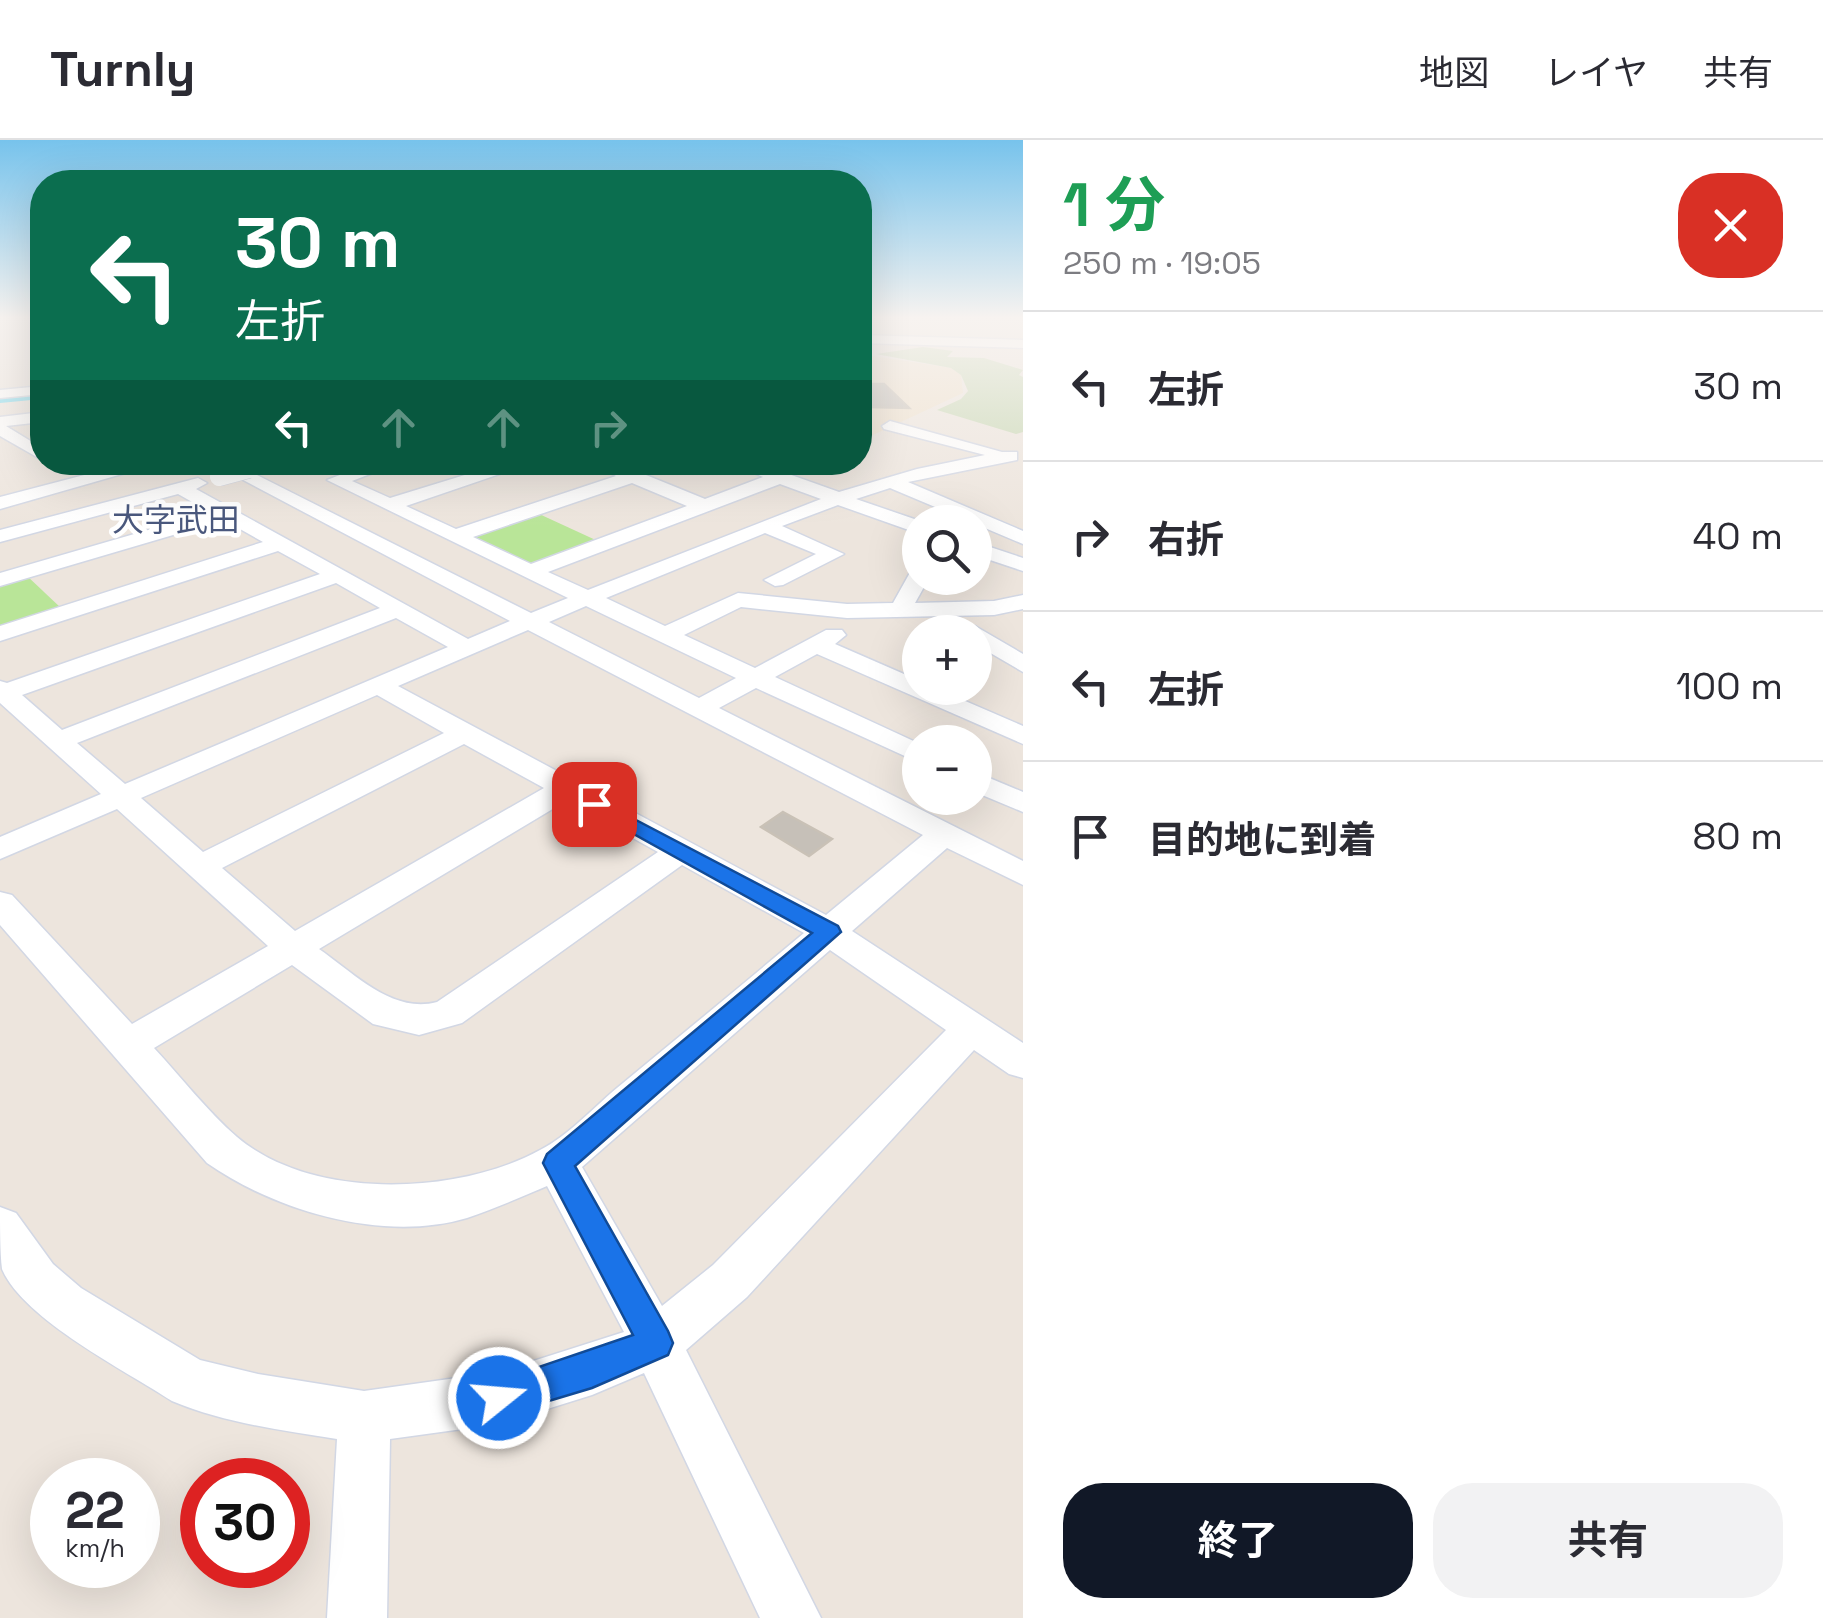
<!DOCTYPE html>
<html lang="ja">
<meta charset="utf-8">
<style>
body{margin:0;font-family:"Space Grotesk","Noto Sans JP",sans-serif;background:#f2f2f3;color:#2b2b33;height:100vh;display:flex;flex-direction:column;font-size:38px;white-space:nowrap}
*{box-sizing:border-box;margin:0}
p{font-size:32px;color:#7c7c81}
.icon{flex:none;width:55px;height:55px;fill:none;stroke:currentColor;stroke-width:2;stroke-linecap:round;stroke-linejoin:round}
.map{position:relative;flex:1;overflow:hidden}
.panel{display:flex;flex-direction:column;background:#fff;width:800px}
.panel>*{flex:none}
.top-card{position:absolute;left:30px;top:30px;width:842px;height:305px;border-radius:40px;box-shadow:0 10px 40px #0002;background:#0b6e4f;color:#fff;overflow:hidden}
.buttons{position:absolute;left:902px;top:365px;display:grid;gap:20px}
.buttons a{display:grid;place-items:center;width:90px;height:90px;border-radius:50%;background:#fff;box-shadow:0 10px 40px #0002;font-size:50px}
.speed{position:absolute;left:30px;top:1318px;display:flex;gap:20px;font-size:50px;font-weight:700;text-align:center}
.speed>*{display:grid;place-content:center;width:130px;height:130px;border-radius:50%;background:#fff;box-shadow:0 10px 40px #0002;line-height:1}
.speed small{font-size:25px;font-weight:400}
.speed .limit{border:15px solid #d22;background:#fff;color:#111}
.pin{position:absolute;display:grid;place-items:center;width:85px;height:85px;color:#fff;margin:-42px;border-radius:20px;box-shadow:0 5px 15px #0006}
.me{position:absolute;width:110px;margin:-55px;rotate:73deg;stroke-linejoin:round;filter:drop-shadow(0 0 8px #0008)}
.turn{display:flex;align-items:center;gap:35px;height:210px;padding:0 40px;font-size:45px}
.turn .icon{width:130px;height:130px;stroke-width:2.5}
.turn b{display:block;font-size:70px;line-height:85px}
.lanes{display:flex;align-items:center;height:95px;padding:0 40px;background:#0003;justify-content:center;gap:50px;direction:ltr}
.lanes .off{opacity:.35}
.round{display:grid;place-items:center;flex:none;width:105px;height:105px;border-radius:40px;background:#f2f2f3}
.overview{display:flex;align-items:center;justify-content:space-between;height:170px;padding:0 40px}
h1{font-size:60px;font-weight:700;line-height:75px;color:#1e9e55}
.action{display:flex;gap:20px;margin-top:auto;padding:20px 40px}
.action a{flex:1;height:115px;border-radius:40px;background:#111827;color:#fff;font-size:40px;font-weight:700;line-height:115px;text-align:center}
.action a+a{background:#f2f2f3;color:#2b2b33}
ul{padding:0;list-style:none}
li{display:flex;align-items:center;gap:30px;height:150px;padding:0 40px;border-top:2px solid #e1e1e2}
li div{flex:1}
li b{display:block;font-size:38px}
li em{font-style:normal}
header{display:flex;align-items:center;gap:60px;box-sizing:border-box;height:140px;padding:0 50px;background:#fff;border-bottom:2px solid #e1e1e2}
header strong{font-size:48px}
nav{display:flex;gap:55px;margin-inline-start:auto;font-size:35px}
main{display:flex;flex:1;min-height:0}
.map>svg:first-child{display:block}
.education{fill:#efe1cc}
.green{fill:#b9e598}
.cemetery{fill:#c8d8b4}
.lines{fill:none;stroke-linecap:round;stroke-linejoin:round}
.canal{fill:#6edaf2;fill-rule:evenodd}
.building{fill:#c6c0b8;stroke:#c9c1b6;stroke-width:2.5}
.minor-casing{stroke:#d2d7e4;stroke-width:3}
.path{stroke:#c4c4c4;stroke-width:2.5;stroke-dasharray:4 2.5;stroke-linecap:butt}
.minor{fill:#fff;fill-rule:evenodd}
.minor-bridge-casing{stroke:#d2d7e4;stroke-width:19;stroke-linecap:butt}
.minor-bridge{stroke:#fff;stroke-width:18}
.route{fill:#1a73e8;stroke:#114b97;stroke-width:2.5}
.labels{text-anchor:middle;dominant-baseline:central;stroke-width:9;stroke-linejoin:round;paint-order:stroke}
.far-quarter-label{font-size:32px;fill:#4a587d;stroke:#fff}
</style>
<header>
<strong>Turnly</strong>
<nav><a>地図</a><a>レイヤ</a><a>共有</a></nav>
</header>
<main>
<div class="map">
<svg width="1023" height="1478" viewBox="0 0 1023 1478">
<rect width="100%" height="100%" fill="#ede5dd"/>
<polygon class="education" points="860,214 951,228 961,235 963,253 860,301"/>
<g class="green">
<polygon points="537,373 600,402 531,427 469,395"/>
<polygon points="26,435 61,468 0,488 0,443"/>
</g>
<polygon class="cemetery" points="923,207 953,211 947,217 984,218 1023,230 1019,235 1023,237 1023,292 1016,294 937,270 961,259 968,251 961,235 951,228 876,214"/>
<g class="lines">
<polygon class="canal" points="42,253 42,259 0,263 0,257"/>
</g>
<g class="building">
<polygon points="860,244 884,244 909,268 868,267 860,259"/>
<polygon points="783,672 832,699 809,716 761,687"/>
</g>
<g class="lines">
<g class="minor-casing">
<g id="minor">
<polygon points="860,195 1023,200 1023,208 860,203"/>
<polygon points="42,246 42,254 0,258 0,250"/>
<polygon points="42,272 42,282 6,286 42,308 42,320 0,296 0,277"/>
<path d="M890 281 1002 312H1017V320L908 342 1023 391V404L890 348 856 359 923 382H920V394L838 365 782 386 844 414 783 445 775 446 764 440 816 414 765 393 606 458 665 486 738 453 847 464 893 463 912 429 920 428V438H929L915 463 994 461 1023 455V469L994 475 847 478 741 467 684 495 755 528 826 490H842L846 495 835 504 920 541V548H935L1023 586V604L817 514 775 537 920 604V623L756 548 719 568 1023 721V745L947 708 852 791 1023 903V938L1009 934 974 910 747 1157 686 1210 821 1478H760L644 1233 592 1255 499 1284 390 1299 387 1478H327L337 1299C282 1290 224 1283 172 1261 126 1231 23 1179 2 1129 0 1113 0 1085 0 1067L16 1073 53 1124 81 1148 200 1220 258 1234 364 1251 499 1232 624 1192 547 1046C521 1057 494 1069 467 1078 383 1103 276 1071 207 1023L0 785V752L12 755 132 884 268 806 117 669 0 719V697L101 654 0 563V541L7 543 320 434 278 411 0 501V486L263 402 224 380 0 446V433L210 372 178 354 0 402V390L198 338 207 343 196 349 468 499 510 481 209 322H231L531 473 568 458 327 340 373 322H401L352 341 390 358 507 322H535L406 366 456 389 616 336 589 322H614L705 359 763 337 729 322H755L839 352 917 329 985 315 884 289 882 286ZM632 343 687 366 531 424 473 397ZM780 344 821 359 588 450 548 432ZM336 443 380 468 62 590 22 555ZM586 466 736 538 699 558 549 482ZM396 478 448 507 125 644 77 603ZM528 490 923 695 826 775 398 546ZM377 555 444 593 203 712 141 658ZM464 604 544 648 295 791 222 728ZM566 661 658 712 437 862C392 874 354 833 319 809ZM682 725 804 793C742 845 679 897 617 948 593 968 568 996 540 1010 458 1055 312 1061 237 997 207 971 181 937 154 908L292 825 373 884 419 895 462 883ZM830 810 946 890 713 1125 662 1166 582 1027Z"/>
<polygon points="134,322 164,322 0,369 0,357"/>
<polygon points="975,402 1023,418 1023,431 975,415"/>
<polygon points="975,486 1023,514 1023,532 975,504 975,492 964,492"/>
<polygon points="975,632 1023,652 1023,672 975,652"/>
</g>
</g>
<polyline class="path" points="860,302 866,296"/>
<use href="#minor" class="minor"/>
<g class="minor-bridge-casing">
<polyline id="minor-bridge" points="219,337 249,329"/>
</g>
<use href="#minor-bridge" class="minor-bridge"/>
</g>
<linearGradient id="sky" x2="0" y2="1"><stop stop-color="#77c3ec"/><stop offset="0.46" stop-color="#f7f3f0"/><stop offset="1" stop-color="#f7f3f0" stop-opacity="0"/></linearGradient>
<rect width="1023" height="386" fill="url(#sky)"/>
<polygon class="route" points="594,658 838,786 841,792 575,1026 668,1191 673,1203 668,1215 592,1248 499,1276 486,1270 481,1258 486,1245 633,1195 543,1023 547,1014 812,793 587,668 584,664"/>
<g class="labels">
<g class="far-quarter-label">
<text x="176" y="380">大字武田</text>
</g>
</g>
</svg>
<div class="buttons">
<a><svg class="icon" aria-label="search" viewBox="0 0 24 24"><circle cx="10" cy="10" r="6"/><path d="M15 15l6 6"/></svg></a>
<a>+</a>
<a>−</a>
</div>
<div class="speed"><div>22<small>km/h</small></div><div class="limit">30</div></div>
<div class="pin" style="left:594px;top:664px;background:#d93025"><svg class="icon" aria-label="arrive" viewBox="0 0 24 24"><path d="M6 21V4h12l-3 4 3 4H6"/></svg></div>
<svg class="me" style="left:499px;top:1258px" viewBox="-20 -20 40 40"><circle r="17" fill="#1a73e8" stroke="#fff" stroke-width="3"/><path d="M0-11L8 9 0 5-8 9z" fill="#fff"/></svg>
<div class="top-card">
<div class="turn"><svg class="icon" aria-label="left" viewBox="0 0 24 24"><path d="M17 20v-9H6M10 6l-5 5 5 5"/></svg><div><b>30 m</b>左折</div></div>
<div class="lanes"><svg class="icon" aria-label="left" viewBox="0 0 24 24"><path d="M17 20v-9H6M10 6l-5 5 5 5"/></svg><svg class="icon off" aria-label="ahead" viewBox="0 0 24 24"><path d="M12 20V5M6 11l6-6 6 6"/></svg><svg class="icon off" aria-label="ahead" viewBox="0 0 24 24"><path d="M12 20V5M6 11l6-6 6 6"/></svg><svg class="icon off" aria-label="right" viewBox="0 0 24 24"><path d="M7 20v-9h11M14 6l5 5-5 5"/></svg></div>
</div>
</div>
<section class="panel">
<div class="overview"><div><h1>1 分</h1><p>250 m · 19:05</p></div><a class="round" style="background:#d93025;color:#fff"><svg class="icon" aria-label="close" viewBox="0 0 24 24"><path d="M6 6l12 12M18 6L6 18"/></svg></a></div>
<ul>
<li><svg class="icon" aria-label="left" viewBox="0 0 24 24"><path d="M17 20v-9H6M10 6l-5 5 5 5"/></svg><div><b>左折</b></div><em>30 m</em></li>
<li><svg class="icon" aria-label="right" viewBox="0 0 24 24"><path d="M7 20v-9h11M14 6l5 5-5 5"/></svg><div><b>右折</b></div><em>40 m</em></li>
<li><svg class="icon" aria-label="left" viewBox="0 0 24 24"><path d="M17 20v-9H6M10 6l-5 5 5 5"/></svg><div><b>左折</b></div><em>100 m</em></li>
<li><svg class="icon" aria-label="arrive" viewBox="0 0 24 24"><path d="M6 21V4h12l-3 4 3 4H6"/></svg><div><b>目的地に到着</b></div><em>80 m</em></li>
</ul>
<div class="action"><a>終了</a><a>共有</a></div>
</section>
</main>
